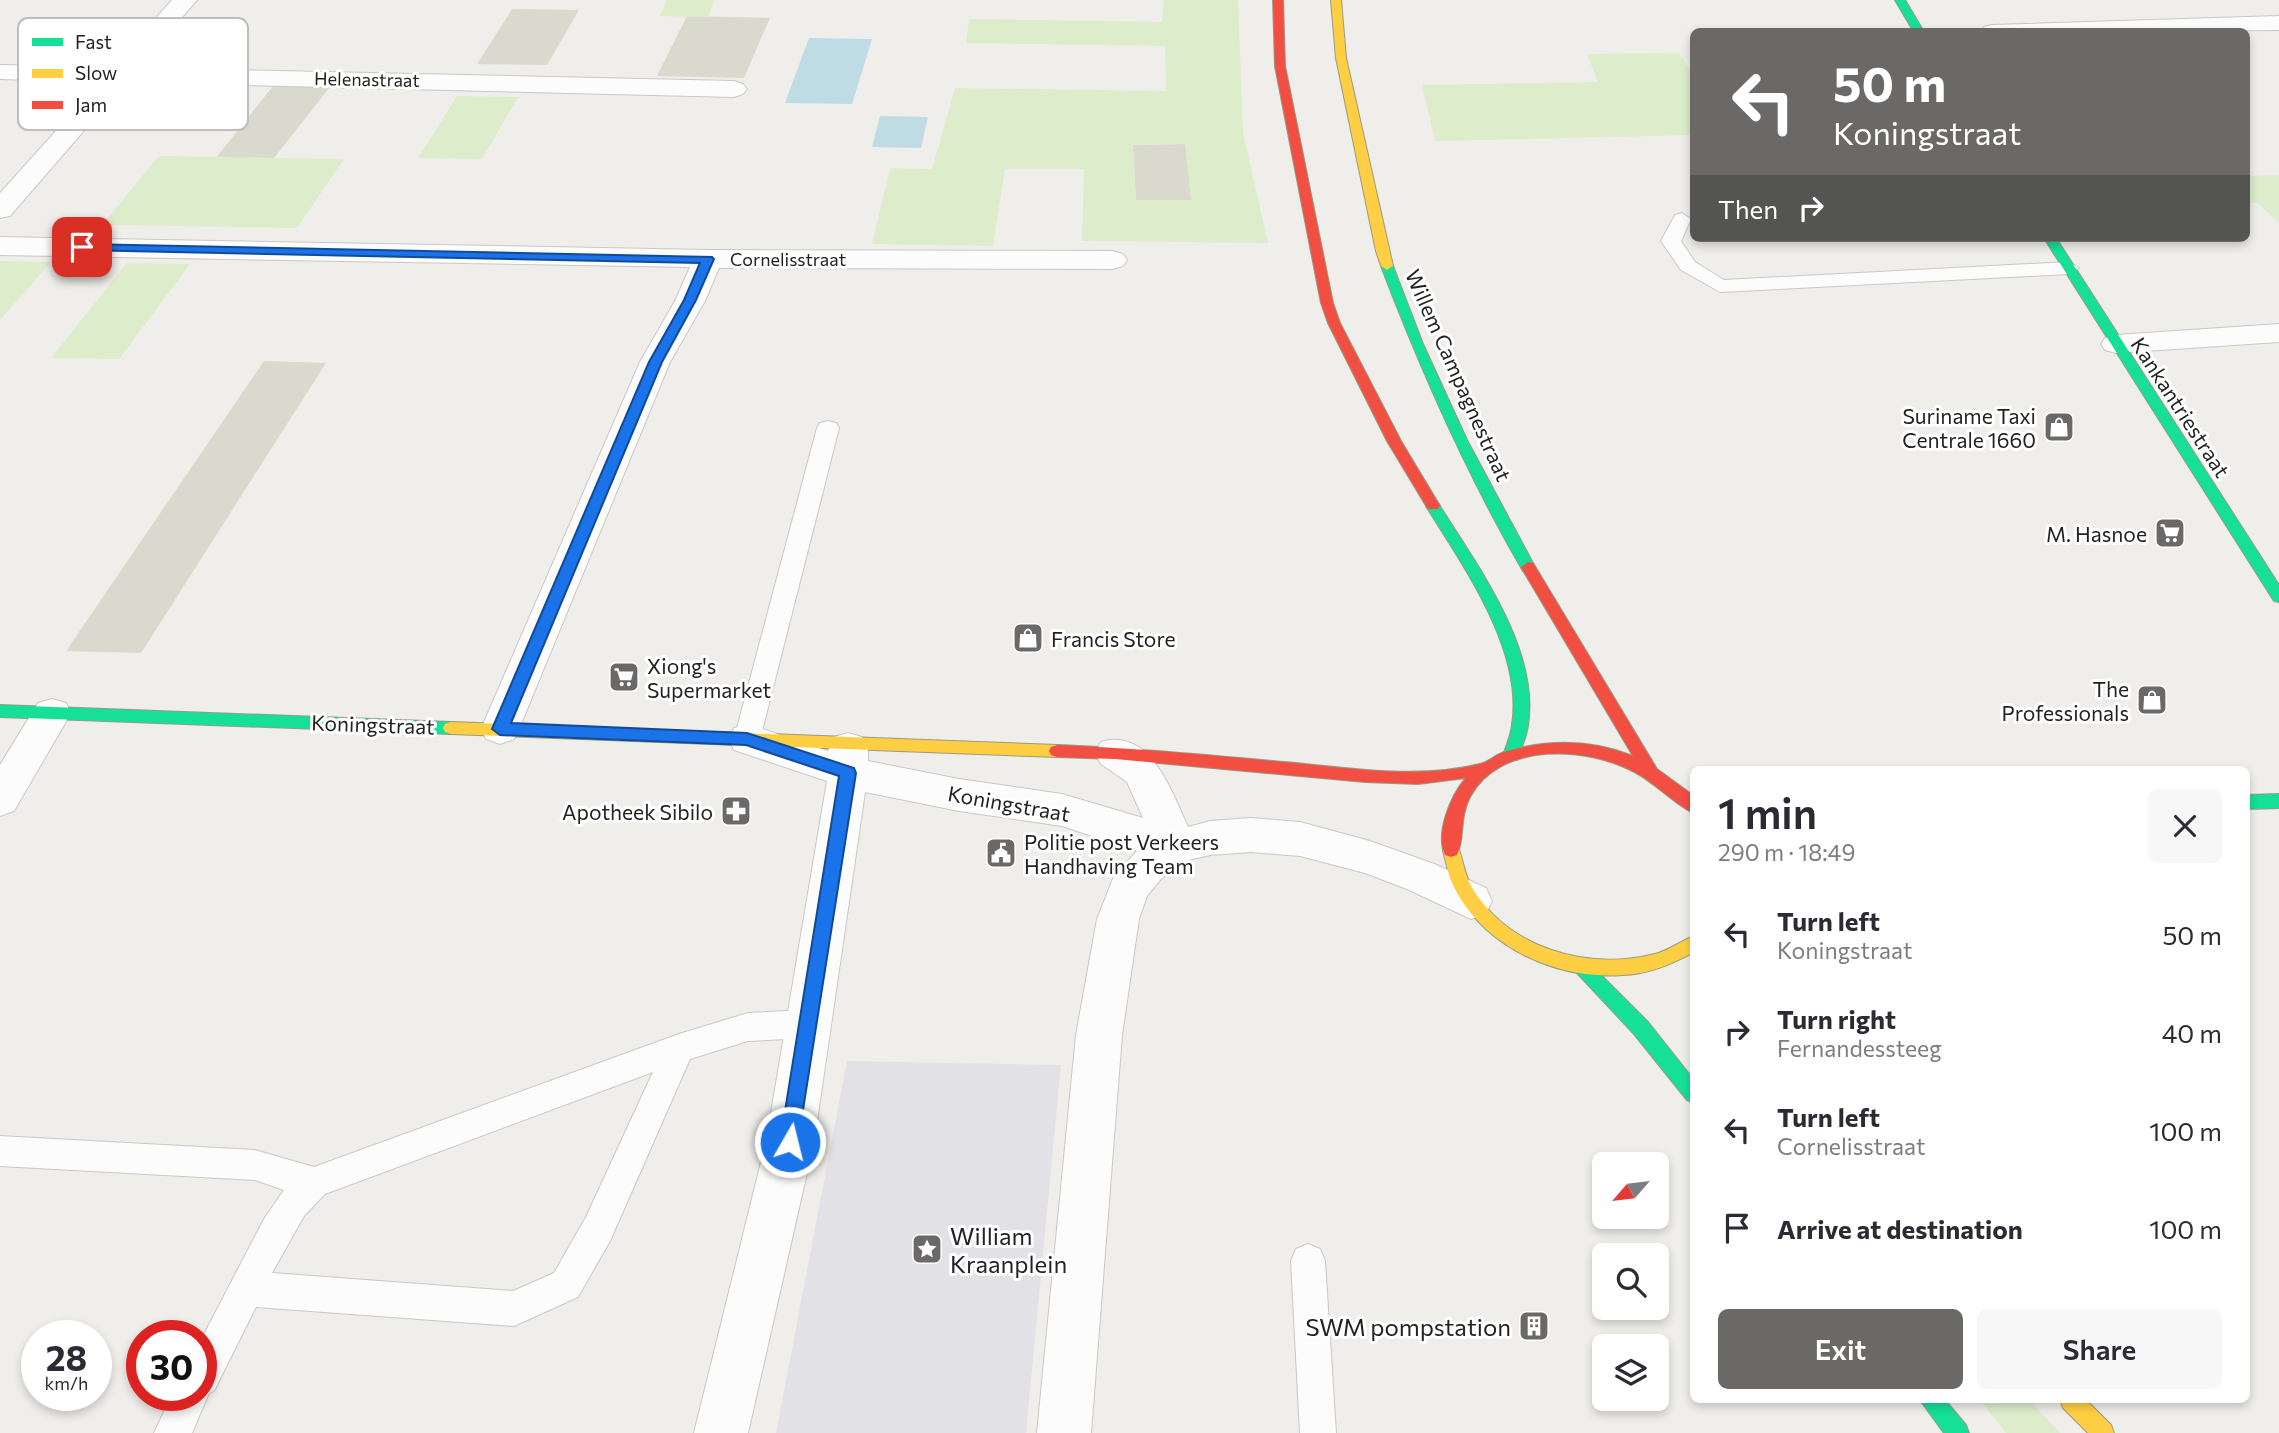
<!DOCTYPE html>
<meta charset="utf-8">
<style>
body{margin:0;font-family:Commissioner,sans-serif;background:#f7f7f7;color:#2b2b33;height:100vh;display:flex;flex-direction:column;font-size:26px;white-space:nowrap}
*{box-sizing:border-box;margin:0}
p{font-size:23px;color:#7c7c81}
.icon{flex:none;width:38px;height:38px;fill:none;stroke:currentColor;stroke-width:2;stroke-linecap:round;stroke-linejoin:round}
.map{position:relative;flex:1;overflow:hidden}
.panel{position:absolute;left:1690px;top:766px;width:560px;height:637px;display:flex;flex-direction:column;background:#fff;border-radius:10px;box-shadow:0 4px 10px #0003}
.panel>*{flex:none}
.hud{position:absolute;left:1690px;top:28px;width:560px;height:214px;border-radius:10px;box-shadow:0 4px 10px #0003;background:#6a6968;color:#fff;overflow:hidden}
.needle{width:46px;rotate:242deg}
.tools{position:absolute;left:1592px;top:1152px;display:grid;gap:14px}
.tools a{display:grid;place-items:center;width:77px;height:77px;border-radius:10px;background:#fff;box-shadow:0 4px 10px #0003;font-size:35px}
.speed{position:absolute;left:21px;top:1320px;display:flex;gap:14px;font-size:35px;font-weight:700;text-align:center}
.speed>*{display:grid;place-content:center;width:91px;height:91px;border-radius:50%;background:#fff;box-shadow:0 4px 10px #0003;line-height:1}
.speed small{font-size:18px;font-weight:400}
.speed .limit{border:10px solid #d22;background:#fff;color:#111}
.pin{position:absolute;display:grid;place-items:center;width:60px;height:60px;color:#fff;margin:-30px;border-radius:14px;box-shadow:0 4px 10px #0006}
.me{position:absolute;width:77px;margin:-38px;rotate:8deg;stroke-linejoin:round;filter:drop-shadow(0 0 5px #0008)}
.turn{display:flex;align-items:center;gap:24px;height:147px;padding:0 28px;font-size:32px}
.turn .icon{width:91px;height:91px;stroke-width:2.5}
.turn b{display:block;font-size:49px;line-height:60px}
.then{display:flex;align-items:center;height:66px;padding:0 28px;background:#0003;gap:14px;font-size:26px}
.round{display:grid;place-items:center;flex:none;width:74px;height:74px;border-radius:10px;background:#f7f7f7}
.overview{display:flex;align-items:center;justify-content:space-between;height:119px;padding:0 28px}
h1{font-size:42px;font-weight:600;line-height:52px}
.action{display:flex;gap:14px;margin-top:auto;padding:14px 28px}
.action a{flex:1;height:80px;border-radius:10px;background:#6a6968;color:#fff;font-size:28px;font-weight:600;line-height:80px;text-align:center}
.action a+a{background:#f7f7f7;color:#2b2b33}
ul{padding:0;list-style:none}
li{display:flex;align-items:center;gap:21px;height:98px;padding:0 28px}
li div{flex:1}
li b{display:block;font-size:26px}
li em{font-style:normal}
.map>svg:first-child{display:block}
.construction{fill:#d9d9cd}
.grass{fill:#ddeccb;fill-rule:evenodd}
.plaza{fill:#e2e1e5}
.water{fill:#bfdbe3}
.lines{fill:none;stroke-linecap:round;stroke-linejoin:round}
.lane-casing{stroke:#c9c8c7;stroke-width:2}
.street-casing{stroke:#c9c8c7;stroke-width:2}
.fast-casing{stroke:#999a82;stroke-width:2}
.slow-casing{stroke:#999a82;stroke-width:2}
.jam-casing{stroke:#999a82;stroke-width:2}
.lane{fill:#fdfcfc;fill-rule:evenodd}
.street{fill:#fdfcfc;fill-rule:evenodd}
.fast{fill:#16e098;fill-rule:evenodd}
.slow{fill:#ffcf43;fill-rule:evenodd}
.jam{fill:#f24e42;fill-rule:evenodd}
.route{fill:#1a73e8;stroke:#114b97;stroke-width:2}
.labels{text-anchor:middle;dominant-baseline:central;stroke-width:6;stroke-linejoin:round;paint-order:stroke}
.far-street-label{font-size:18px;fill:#222;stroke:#fff}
.street-label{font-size:21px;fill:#222;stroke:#fff}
.poi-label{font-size:21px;fill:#222;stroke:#fff;text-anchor:end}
.near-poi-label{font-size:24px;fill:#222;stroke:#fff;text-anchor:start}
.key{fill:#fff;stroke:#bdbdbd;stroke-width:2}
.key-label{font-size:19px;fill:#222}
</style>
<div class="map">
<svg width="2279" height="1433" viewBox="0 0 2279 1433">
<rect width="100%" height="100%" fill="#f0eeeb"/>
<g class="construction">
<polygon points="512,9 579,10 547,65 477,64"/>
<polygon points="687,16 770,18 744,78 657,76"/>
<polygon points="273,86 330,87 274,158 216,158"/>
<polygon points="1186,144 1191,200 1136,201 1133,145"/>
<polygon points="264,361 326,363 141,653 66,651"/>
</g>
<g class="grass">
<polygon points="667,0 714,0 708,17 660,16"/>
<path d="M1164 0H1238L1243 133 1268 243 1082 241 1084 169H1005L993 246 872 244 890 168 932 169 955 88 1166 91 1165 46 966 43 969 19 1162 22ZM1185 144 1191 200H1136L1133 145Z"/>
<polygon points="1679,53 1694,76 1694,135 1435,141 1422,85 1598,82 1587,54"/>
<polygon points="457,96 518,97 482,159 418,158"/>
<polygon points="159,156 344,159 297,228 102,225"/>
<polygon points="2279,175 2279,223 2258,203 2247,203 2247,176"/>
<polygon points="0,261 51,262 0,320"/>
<polygon points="127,263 190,264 119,359 51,358"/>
<polygon points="1980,1400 2029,1400 2060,1433 2006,1433"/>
</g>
<polygon class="plaza" points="847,1061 1061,1065 1026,1433 776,1433"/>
<g class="water">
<polygon points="809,38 872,39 852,104 785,103"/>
<polygon points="880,116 928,117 921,148 872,147"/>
</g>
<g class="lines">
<g class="lane-casing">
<g id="lane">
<polygon points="1682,213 1691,219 1681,241 1695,262 1724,280 2069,262 2079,268 2069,274 1720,292 1681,270 1661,241 1675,215"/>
<polygon points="828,421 836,423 839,428 760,739 756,746 747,749 738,746 734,739 817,428 820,423"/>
<path d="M807 1010 818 1014 822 1024 818 1034 807 1038 748 1041 690 1059 610 1241 578 1297 514 1326 256 1307 214 1391 209 1393 192 1433H154L172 1395H201V1340L264 1219 284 1190 255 1180 0 1166V1136L255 1150 314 1167 679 1034 748 1013ZM653 1072 586 1217 554 1273 513 1291 272 1273 304 1216 325 1194Z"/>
<polygon points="1308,1244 1320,1249 1325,1261 1336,1433 1300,1433 1291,1261 1296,1249"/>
</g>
</g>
<g class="street-casing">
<g id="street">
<polygon points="172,0 197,0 138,68 734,81 743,84 747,89 743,94 734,97 126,82 10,216 0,218 0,193 100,82 0,79 0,65 112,67"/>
<polygon points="2279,16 2279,30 1980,32 1984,27 1992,25"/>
<polygon points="0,237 708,250 1113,251 1123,254 1127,260 1123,266 1113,269 719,268 705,301 670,362 519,729 514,739 500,744 486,739 481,729 640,362 675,301 690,267 0,255"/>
<polygon points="2279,324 2279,342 2116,353 2105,350 2101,344 2105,338 2116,335"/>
<polygon points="52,699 66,703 71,713 14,811 0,816 0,765 38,703"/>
<path d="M748 724 828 751 834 737 848 733 862 737 868 748V761L959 779 1062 794 1143 818 1127 782 1101 764 1095 753 1101 742C1150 727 1172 792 1188 827L1210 821 1251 818 1300 822 1370 841 1437 865 1486 888 1492 901 1486 914 1471 919 1407 889 1365 873 1300 856 1251 852 1210 855 1184 861 1161 879 1147 896 1139 919 1122 1035 1091 1433H1037L1076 1035 1097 919 1114 876 1137 851 1062 826 959 811 865 792 814 1142 748 1433H694L766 1142 827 781 734 750 729 739 734 728Z"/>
</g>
</g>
<g class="fast-casing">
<g id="fast">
<polygon points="1895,0 1905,0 1924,32 1914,32"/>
<polygon points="2044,238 2056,238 2279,585 2279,602 2274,601"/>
<path d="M1387 262 1393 266 1423 344 1467 440 1535 567 1533 571H1523C1466 473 1421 371 1381 266Z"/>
<path d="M1433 501 1438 503C1476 564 1540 649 1528 725 1527 735 1522 746 1519 756L1517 760H1505L1503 756C1506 746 1511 735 1512 725 1524 650 1463 566 1426 506Z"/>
<polygon points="0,705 451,722 457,724 459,728 457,732 451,734 0,717"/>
<polygon points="2279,794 2279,808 2247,809 2247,795"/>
<polygon points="1582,959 1588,962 1648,1022 1694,1080 1694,1103 1687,1100 1634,1034 1576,972 1573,967 1576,962"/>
<polygon points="1920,1400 1945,1400 1966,1425 1969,1433 1944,1433"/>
</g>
</g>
<g class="slow-casing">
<g id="slow">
<polygon points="1331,0 1341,0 1346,58 1393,266 1387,270 1381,266 1376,251 1336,58"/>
<polygon points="451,722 1057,745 1063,747 1065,751 1063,755 1057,757 451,734 445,732 443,728 445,724"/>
<path d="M1451 843 1457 845C1463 858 1464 873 1471 886 1508 949 1587 971 1655 954 1668 951 1681 941 1694 936V952C1672 964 1649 974 1623 975 1558 980 1488 949 1456 891 1449 879 1446 863 1443 850L1445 845Z"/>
<polygon points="2060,1400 2086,1400 2111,1425 2114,1433 2088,1433 2063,1408"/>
</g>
</g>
<g class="jam-casing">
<g id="jam">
<polygon points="1273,0 1283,0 1285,66 1333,303 1340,323 1401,441 1440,506 1438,509 1428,509 1387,441 1328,323 1321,303 1275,66"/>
<path d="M1528 562 1533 563 1657 769 1694 796V813C1678 807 1654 782 1636 773 1588 746 1500 741 1470 797 1459 818 1465 839 1457 855L1451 857 1445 855C1435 833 1451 795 1466 778L1418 784 1365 782 1115 759 1057 757 1051 755 1049 751 1051 747 1057 745C1137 748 1216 756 1295 763 1356 769 1420 779 1480 764 1489 762 1495 755 1504 752 1548 739 1590 739 1633 756L1521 567Z"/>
</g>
</g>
<use href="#lane" class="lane"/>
<use href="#street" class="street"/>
<use href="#fast" class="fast"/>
<use href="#slow" class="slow"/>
<use href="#jam" class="jam"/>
</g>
<polygon class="route" points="82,244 712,257 714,259 696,300 662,362 511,723 747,733 854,768 856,773 797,1148 790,1151 783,1148 780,1142 839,776 746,745 500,735 492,729 649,362 684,300 700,263 78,250 76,247"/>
<defs>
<g id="shop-square" transform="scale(1.575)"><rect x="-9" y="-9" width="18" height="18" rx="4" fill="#6a6968" stroke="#fff"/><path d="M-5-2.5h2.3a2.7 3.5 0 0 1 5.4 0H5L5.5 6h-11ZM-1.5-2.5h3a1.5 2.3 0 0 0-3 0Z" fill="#fff"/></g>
<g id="supermarket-square" transform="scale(1.575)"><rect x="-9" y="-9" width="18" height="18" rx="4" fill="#6a6968" stroke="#fff"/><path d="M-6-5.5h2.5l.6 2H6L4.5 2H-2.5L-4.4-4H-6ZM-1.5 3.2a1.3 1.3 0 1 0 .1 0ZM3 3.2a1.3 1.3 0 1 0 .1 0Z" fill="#fff"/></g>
<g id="pharmacy-square" transform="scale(1.575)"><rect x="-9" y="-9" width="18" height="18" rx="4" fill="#6a6968" stroke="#fff"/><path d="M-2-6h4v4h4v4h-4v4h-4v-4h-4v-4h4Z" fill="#fff"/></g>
<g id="civic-square" transform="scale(1.575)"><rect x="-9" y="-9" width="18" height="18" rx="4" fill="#6a6968" stroke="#fff"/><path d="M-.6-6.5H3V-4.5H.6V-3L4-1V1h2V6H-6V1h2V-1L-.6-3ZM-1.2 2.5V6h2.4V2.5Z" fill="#fff"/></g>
<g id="sight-square" transform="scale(1.575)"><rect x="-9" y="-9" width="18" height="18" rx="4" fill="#6a6968" stroke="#fff"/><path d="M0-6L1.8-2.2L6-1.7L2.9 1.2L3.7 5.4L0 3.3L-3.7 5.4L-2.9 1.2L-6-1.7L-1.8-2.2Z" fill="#fff"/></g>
<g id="building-square" transform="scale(1.575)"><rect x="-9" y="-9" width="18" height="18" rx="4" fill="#6a6968" stroke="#fff"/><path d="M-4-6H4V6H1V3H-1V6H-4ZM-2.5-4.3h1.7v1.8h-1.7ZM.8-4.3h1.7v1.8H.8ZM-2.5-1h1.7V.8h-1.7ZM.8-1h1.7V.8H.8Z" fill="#fff"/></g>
</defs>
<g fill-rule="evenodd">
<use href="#shop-square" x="2059" y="427"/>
<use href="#supermarket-square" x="2170" y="533"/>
<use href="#shop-square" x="1028" y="638"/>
<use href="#supermarket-square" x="624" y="677"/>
<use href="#shop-square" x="2152" y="700"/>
<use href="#pharmacy-square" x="736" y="811"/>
<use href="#civic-square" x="1001" y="853"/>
<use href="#sight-square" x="927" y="1249"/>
<use href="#building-square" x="1534" y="1326"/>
</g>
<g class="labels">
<g class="far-street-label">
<text transform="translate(367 79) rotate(1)">Helenastraat</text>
<text x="788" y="259">Cornelisstraat</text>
</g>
<g class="street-label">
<text transform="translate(1459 375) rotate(66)">Willem Campagnestraat</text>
<text transform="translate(2181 407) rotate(57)">Kankantriestraat</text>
<text transform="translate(373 724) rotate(2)">Koningstraat</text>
<text transform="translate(1009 803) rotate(10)">Koningstraat</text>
</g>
<g class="poi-label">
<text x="2036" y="415">Suriname Taxi<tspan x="2036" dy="24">Centrale 1660</tspan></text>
<text x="2147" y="533">M. Hasnoe</text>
<text x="1051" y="638" text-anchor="start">Francis Store</text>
<text x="647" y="665" text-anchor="start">Xiong's<tspan x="647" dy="24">Supermarket</tspan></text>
<text x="2129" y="688">The<tspan x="2129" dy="24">Professionals</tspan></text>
<text x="713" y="811">Apotheek Sibilo</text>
<text x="1024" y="841" text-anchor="start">Politie post Verkeers<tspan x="1024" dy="24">Handhaving Team</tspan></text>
</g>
<g class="near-poi-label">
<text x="950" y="1235">William<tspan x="950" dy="28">Kraanplein</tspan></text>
<text x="1511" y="1326" text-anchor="end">SWM pompstation</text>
</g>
</g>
<rect x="18" y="18" width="230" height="112" rx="10" class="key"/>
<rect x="32" y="38" width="31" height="8" fill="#16e098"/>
<rect x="32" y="69" width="31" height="9" fill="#ffcf43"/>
<rect x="32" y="101" width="31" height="8" fill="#f24e42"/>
<g class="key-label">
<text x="75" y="49">Fast</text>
<text x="75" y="80">Slow</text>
<text x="75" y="112">Jam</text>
</g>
</svg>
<div class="tools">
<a><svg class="needle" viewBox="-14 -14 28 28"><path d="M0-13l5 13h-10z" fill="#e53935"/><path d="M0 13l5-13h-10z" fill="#7c7c81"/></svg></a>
<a><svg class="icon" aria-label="search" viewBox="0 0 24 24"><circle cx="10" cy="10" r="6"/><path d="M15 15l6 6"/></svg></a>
<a><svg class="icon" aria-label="layers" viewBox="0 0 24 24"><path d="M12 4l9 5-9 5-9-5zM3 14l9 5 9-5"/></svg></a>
</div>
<div class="speed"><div>28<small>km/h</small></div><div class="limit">30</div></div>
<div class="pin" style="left:82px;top:247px;background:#d93025"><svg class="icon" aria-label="arrive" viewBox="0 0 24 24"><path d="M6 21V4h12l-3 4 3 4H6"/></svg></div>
<svg class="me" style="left:790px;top:1142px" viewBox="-20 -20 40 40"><circle r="17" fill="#1a73e8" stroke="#fff" stroke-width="3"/><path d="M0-11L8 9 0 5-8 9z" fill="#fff"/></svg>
<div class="hud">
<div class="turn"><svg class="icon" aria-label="left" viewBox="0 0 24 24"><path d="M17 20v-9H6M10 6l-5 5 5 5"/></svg><div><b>50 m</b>Koningstraat</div></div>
<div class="then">Then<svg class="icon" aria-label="right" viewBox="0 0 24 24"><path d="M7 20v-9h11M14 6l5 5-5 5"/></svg></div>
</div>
<section class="panel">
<div class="overview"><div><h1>1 min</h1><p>290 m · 18:49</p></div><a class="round"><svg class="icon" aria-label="close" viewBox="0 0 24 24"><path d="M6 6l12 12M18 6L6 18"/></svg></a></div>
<ul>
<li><svg class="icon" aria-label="left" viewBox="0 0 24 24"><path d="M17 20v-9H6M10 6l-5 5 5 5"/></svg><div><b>Turn left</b><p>Koningstraat</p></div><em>50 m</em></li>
<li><svg class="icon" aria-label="right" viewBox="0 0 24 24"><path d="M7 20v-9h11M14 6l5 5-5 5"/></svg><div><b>Turn right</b><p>Fernandessteeg</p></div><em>40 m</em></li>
<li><svg class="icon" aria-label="left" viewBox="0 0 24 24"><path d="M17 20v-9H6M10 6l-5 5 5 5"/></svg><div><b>Turn left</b><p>Cornelisstraat</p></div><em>100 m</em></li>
<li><svg class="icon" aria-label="arrive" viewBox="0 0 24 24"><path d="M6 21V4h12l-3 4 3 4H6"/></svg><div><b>Arrive at destination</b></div><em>100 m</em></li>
</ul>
<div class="action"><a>Exit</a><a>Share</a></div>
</section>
</div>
